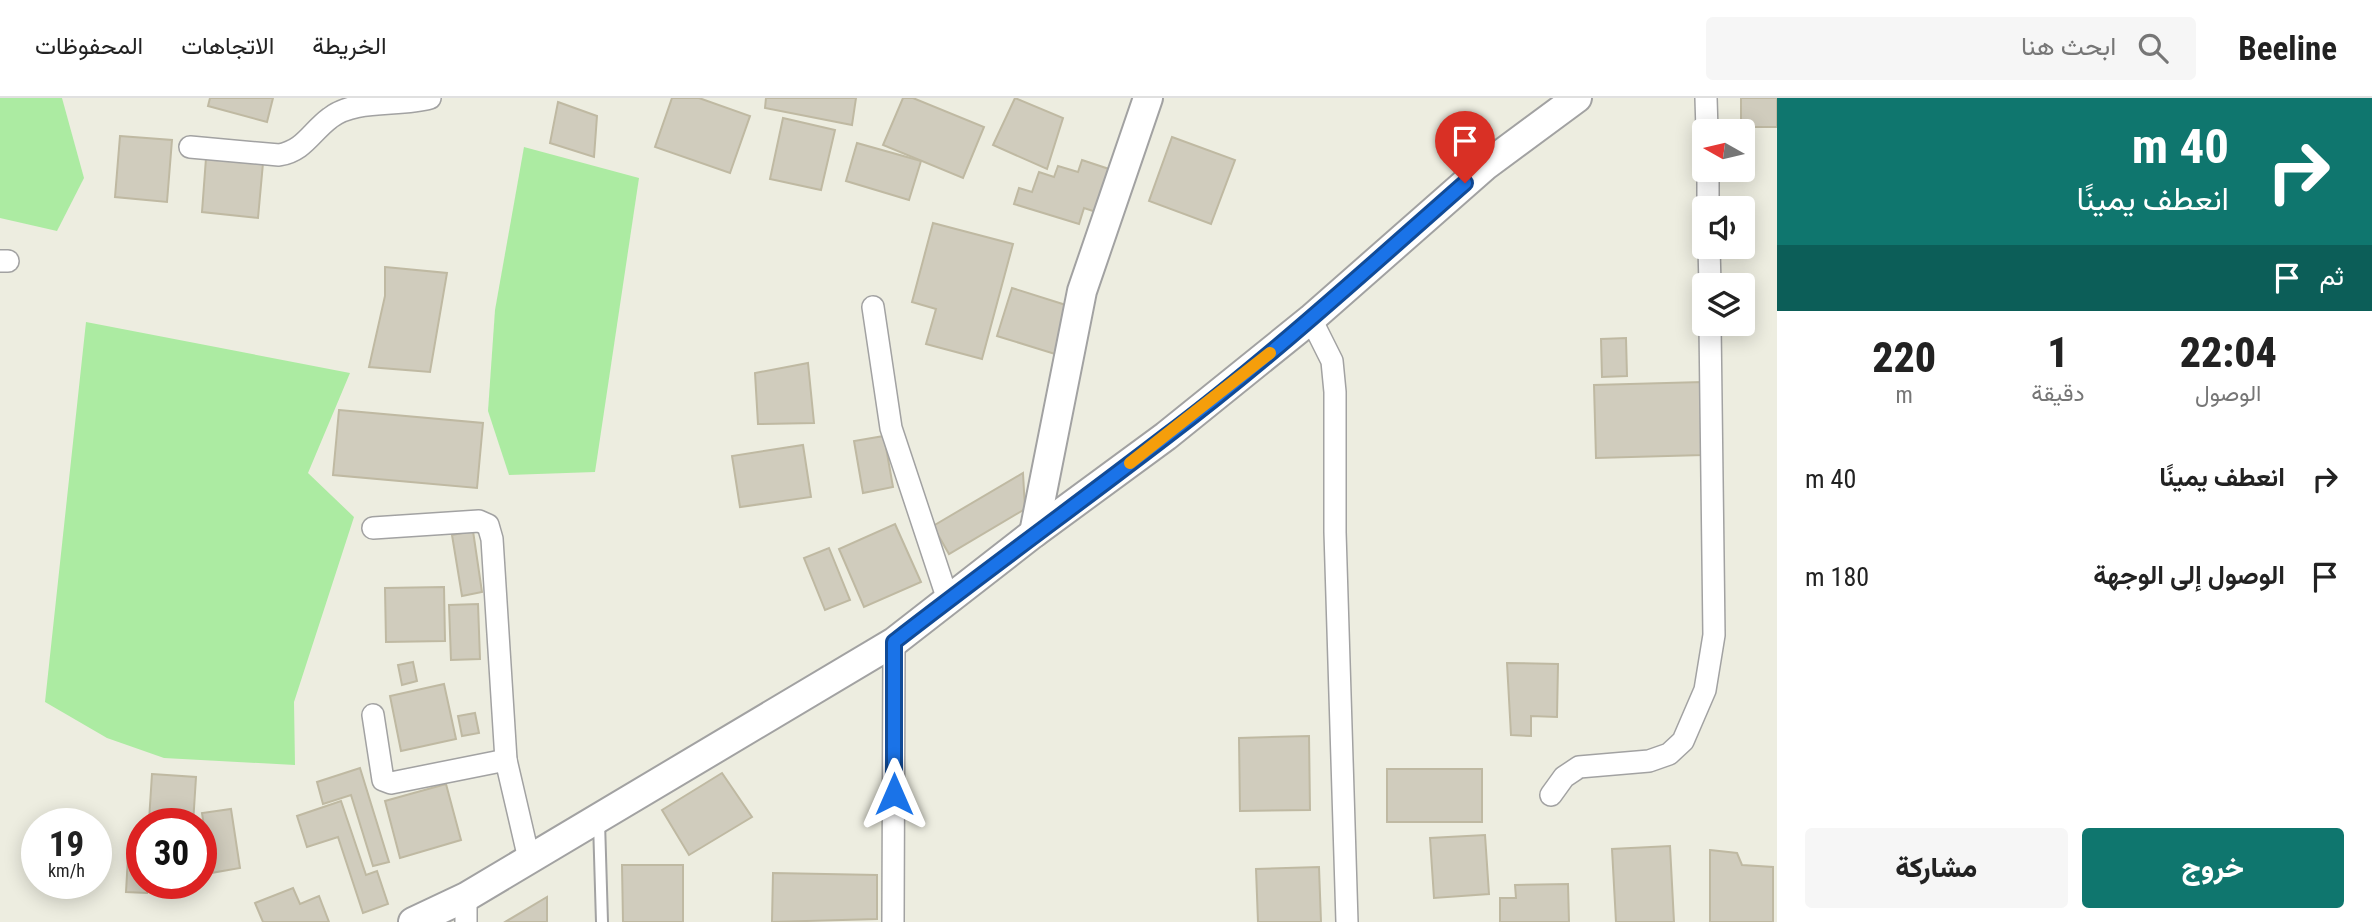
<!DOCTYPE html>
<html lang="ar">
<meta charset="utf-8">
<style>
body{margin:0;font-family:"Roboto Condensed",Vazirmatn,sans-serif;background:#f6f6f6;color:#222;direction:rtl;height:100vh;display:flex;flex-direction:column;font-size:26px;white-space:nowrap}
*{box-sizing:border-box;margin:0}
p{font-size:23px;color:#767676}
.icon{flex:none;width:38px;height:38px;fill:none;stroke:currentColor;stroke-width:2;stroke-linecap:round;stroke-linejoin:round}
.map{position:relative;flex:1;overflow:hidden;direction:ltr}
.panel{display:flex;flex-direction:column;background:#fff;width:595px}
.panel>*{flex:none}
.guide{background:#0f766e;color:#fff;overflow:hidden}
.needle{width:46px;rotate:278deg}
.tools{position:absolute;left:1692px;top:21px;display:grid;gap:14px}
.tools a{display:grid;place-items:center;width:63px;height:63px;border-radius:7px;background:#fff;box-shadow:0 4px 18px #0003;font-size:35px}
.speed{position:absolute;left:21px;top:710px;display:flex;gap:14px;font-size:35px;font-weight:700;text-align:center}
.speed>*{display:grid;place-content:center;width:91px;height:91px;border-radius:50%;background:#fff;box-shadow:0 4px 18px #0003;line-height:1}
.speed small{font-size:18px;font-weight:400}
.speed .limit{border:10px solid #d22;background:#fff;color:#111}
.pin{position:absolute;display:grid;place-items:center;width:60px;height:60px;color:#fff;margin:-72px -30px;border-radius:50% 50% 50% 0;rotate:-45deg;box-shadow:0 0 7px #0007}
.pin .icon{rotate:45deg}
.me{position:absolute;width:77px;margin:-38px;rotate:0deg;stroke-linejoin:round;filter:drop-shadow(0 0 5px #0008)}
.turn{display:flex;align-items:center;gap:24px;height:147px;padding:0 28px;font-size:32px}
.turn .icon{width:91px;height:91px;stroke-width:2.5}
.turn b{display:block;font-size:49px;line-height:60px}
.then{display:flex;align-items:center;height:66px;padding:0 28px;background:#0003;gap:14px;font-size:26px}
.eta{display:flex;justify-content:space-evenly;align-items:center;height:119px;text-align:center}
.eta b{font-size:42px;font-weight:800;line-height:49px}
.button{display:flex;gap:14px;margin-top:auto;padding:14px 28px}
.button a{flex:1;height:80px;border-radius:7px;background:#0f766e;color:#fff;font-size:28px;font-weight:800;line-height:80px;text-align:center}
.button a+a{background:#f6f6f6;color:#222}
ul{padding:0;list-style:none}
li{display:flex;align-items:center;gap:21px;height:98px;padding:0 28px}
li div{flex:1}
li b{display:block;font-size:26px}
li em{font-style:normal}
header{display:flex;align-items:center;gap:42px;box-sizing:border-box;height:98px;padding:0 35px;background:#fff;border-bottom:2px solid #e0e0e0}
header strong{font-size:33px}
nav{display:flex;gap:38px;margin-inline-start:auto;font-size:24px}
.search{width:490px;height:63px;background:#f6f6f6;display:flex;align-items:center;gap:18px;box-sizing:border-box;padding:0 24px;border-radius:7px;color:#767676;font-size:26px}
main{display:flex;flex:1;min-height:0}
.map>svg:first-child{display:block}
.grass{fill:#aceba2}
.building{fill:#d0ccbd;stroke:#bfb9a2;stroke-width:2}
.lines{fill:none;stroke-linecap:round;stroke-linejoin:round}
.service-casing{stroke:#a2a2a2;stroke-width:14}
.minor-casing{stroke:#a2a2a2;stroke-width:24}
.tertiary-casing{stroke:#a2a2a2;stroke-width:32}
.service{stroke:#fff;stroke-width:10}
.minor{stroke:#fff;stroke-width:21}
.tertiary{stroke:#fff;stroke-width:28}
.route-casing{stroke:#114b97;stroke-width:18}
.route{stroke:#1a73e8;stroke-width:12}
.slow{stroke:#f59e0b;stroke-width:12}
</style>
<header>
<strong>Beeline</strong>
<div class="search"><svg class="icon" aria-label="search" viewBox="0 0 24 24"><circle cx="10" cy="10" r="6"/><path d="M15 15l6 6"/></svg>ابحث هنا</div>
<nav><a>الخريطة</a><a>الاتجاهات</a><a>المحفوظات</a></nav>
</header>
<main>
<section class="panel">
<div class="guide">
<div class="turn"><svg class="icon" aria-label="right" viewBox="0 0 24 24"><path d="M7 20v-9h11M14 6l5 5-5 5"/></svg><div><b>40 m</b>انعطف يمينًا</div></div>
<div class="then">ثم<svg class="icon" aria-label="arrive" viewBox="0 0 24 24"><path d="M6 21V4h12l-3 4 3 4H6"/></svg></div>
</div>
<div class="eta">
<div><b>22:04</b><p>الوصول</p></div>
<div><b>1</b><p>دقيقة</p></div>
<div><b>220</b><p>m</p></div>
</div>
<ul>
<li><svg class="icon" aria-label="right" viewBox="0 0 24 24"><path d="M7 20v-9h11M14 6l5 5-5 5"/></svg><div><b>انعطف يمينًا</b></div><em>40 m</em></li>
<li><svg class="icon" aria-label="arrive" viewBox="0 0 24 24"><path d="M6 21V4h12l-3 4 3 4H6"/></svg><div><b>الوصول إلى الوجهة</b></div><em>180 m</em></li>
</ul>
<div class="button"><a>خروج</a><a>مشاركة</a></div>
</section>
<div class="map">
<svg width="1777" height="824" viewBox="0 0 1777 824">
<rect width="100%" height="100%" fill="#edede0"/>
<g class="grass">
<polygon points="0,0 62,0 84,80 57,133 0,120"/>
<polygon points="524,49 639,80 595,374 509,377 488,313 495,212"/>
<polygon points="86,224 350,275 308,375 354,419 294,604 295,667 164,660 107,640 45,604"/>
</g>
<g class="building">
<polygon points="210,0 273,0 267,24 208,8"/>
<polygon points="672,0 699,0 750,18 730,75 655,49"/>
<polygon points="766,0 856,0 852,27 765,10"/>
<polygon points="903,0 913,0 984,29 963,80 883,47"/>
<polygon points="1015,0 1063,20 1047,71 993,47"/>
<rect x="1741" y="0" width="36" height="29"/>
<polygon points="558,4 597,18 594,59 550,45"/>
<polygon points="783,20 835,32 821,92 770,81"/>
<polygon points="120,38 172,42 167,104 115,99"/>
<polygon points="1172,39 1235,62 1211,126 1149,103"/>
<polygon points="857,45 921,63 909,102 846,83"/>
<polygon points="206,60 263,65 258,120 202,114"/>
<polygon points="1082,62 1115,73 1102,116 1084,110 1079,126 1014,106 1019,90 1032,94 1039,74 1054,79 1058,68 1078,74"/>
<polygon points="933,125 1013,146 982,261 926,246 936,211 912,204"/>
<polygon points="385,169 447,175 430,274 369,269 385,198"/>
<polygon points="1012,190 1069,208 1055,256 997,238"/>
<polygon points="1626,240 1627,278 1602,279 1601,241"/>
<polygon points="808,265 814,325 758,326 755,275"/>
<polygon points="1702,284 1703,357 1596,360 1594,287"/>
<polygon points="339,312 483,325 477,390 333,377"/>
<polygon points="884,338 893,389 863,395 854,343"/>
<polygon points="803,347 811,399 740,409 732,358"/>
<polygon points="1023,375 1025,411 949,456 933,428"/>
<polygon points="895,426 921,484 864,509 839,451"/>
<polygon points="473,433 482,494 462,498 452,437"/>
<polygon points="829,450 850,502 825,512 804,460"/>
<polygon points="444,489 445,543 386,544 385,490"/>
<polygon points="478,506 480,561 451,562 449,507"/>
<polygon points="413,564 417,583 402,587 398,567"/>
<polygon points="1507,565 1558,566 1557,619 1531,618 1531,638 1511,637"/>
<polygon points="444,586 456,641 401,653 390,598"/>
<polygon points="475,615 479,635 462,638 458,618"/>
<polygon points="1309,638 1310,712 1240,713 1239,640"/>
<polygon points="360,670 389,764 373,768 351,697 323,706 317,684"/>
<rect x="1387" y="671" width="95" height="53"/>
<polygon points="722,675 752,719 689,757 662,712"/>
<polygon points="152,676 196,679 193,726 149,723"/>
<polygon points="446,686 461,742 400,760 385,703"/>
<polygon points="341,703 366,777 377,773 388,806 363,815 338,739 307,749 297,718"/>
<polygon points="231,711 240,770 211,775 202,715"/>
<polygon points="1485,737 1489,796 1434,800 1430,740"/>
<polygon points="1670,748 1674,824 1616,824 1612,751"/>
<polygon points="1710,752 1737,755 1742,767 1773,769 1773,824 1710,824"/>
<polygon points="128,759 142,760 142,786 148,786 147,795 126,794"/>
<polygon points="622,767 683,767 683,824 623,824"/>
<polygon points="1319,769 1321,824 1258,824 1256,771"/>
<polygon points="773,775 877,777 877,821 772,824"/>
<polygon points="1568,786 1569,824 1500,824 1500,800 1516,800 1515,787"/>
<polygon points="293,790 300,806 319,798 329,824 263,824 255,805"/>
<polygon points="547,799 547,824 505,824"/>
</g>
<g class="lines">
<g class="service-casing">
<polyline id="service" points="599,724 602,824"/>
</g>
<g class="minor-casing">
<g id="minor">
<polyline points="1706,0 1707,33"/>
<path d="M190 49 279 57C304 53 311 34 330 20 355 0 400 9 430 0"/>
<polyline points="1708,72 1708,110"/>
<polyline points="1709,149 1710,187"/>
<polyline points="0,163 8,163"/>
<polyline points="873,209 891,330 948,502"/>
<polyline points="1311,221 1332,263 1335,294 1335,434 1347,824"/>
<polyline points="373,430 479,423 488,427 492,441 506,662 529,761"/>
<polyline points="373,617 383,682 391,685 506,662"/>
<polyline points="1551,697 1564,679 1579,669 1649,663 1669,656 1683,643 1705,592 1714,537 1710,226"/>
<polyline points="466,799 466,824"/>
<polyline points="893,824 894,544"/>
</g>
</g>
<g class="tertiary-casing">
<g id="tertiary">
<polyline points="1034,435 1082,193 1148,0"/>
<polyline points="413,824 466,799 894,544 1034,435 1166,338 1311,221 1485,68 1577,0"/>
</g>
</g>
<use href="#service" class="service"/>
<use href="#minor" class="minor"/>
<use href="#tertiary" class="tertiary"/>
</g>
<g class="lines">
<g class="route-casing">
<path id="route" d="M894 696V544C984 474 1075 408 1165 339 1270 260 1367 171 1465 85"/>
</g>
<use href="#route" class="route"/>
<polyline class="slow" points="1130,365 1270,255"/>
</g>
</svg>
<div class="tools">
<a><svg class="needle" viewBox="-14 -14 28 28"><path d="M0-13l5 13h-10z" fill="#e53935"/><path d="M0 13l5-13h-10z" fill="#767676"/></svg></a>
<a><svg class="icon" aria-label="sound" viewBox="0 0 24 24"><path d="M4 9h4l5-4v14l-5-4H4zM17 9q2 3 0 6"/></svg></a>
<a><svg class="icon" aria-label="layers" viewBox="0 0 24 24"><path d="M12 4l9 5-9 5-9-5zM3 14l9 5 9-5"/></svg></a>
</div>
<div class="speed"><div>19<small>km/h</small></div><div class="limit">30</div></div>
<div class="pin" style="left:1465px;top:85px;background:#d93025"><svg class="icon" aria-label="arrive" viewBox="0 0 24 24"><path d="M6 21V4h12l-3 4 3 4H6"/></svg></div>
<svg class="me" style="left:894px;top:696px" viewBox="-20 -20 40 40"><path d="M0-17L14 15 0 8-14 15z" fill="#1a73e8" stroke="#fff" stroke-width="4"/></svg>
</div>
</main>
